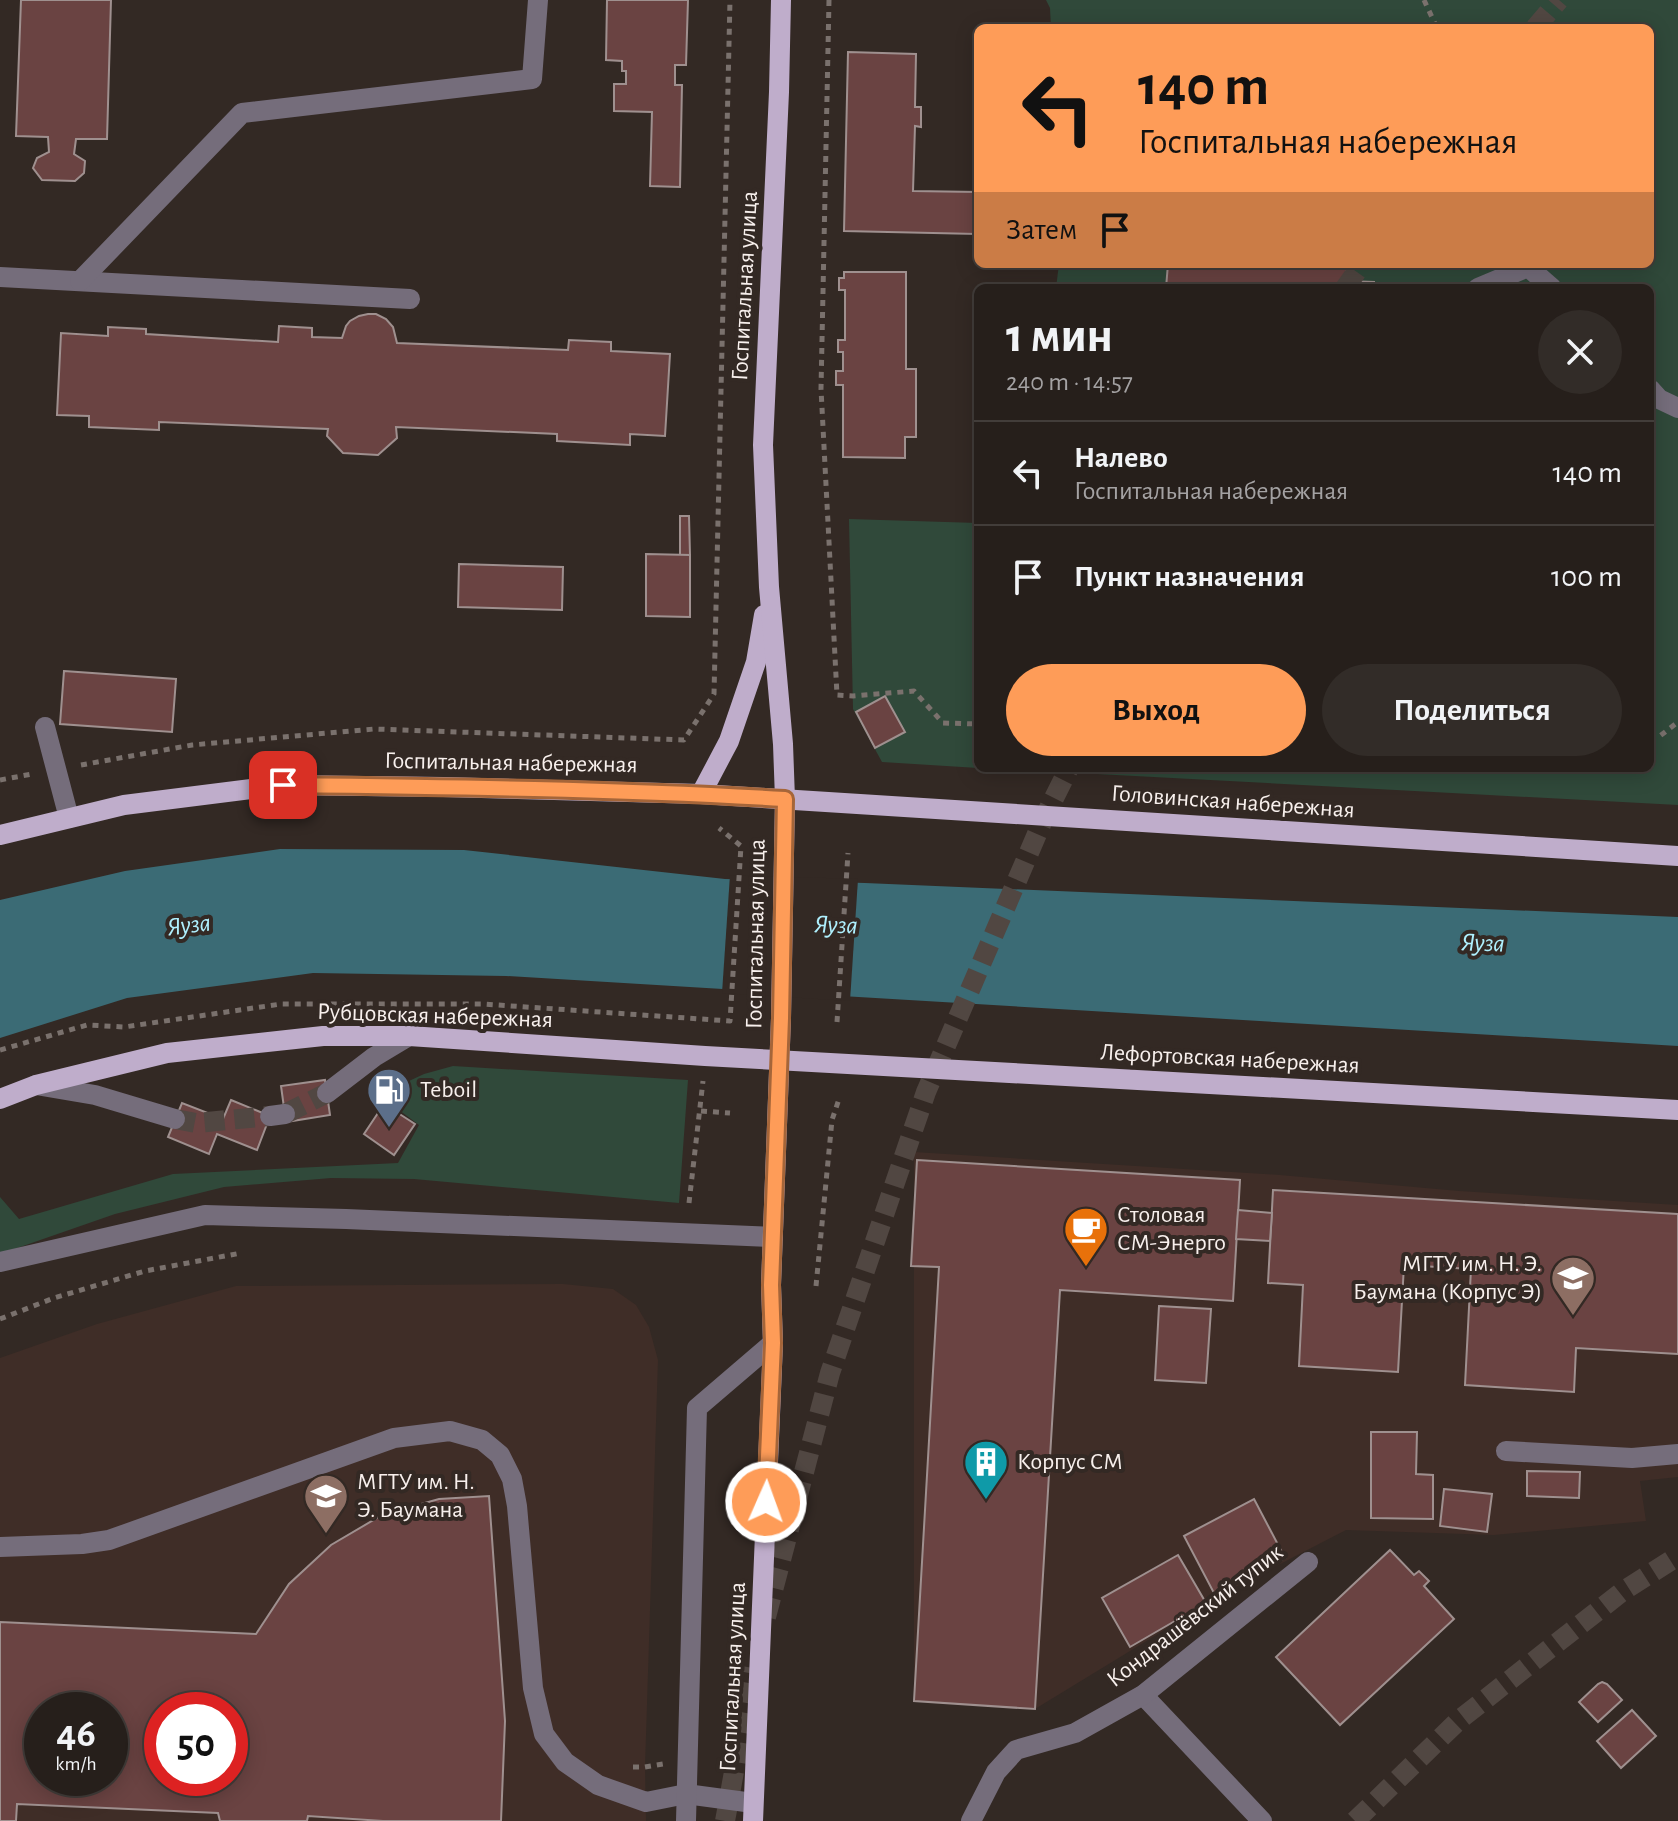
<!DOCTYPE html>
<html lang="ru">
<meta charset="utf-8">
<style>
body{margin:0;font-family:"Alegreya Sans",sans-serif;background:#322c28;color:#f1f3f6;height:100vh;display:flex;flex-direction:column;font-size:30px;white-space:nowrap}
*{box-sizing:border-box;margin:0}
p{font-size:26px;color:#a4a2a3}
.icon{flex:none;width:44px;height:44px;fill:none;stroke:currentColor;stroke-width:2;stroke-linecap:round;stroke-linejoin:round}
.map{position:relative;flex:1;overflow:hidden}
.side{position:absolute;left:974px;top:284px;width:680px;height:488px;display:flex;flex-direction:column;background:#261f1b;border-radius:12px;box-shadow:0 4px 20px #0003,0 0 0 2px #423d3a}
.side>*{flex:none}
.top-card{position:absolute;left:974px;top:24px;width:680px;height:244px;border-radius:12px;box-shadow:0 4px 20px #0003,0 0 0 2px #423d3a;background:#fe9c58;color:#111;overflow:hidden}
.speed{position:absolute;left:24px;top:1692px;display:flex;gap:16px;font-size:40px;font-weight:700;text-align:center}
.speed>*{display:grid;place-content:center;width:104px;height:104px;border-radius:50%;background:#261f1b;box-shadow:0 4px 20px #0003,0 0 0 2px #423d3a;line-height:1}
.speed small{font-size:20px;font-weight:400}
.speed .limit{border:12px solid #d22;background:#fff;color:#111}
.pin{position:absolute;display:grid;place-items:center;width:68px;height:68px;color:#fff;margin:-34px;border-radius:16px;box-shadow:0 4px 12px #0006}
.me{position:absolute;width:88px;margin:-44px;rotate:2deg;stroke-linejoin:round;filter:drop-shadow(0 0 6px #0008)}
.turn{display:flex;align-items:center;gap:28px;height:168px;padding:0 32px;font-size:36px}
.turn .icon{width:104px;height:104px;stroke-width:2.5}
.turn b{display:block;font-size:56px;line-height:68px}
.then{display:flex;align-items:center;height:76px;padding:0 32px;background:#0003;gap:16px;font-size:30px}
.round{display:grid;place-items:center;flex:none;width:84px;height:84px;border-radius:42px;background:#322c28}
.overview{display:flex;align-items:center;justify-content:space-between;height:136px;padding:0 32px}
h1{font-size:48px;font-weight:600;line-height:60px}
.action{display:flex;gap:16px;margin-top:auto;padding:16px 32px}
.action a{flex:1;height:92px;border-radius:48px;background:#fe9c58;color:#111;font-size:32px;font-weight:600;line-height:92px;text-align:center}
.action a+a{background:#322c28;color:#f1f3f6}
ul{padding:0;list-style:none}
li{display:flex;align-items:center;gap:24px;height:104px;padding:0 32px;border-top:2px solid #423d3a}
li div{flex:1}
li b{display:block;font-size:30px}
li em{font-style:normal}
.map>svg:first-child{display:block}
.built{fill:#3f2d27;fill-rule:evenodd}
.green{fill:#30493a}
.water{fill:#3b6b75}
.pier{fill:#332924}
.building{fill:#6a4342;stroke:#9f908f;stroke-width:2;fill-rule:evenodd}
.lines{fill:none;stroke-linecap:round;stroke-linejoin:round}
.minor-tunnel{stroke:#514742;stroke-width:20;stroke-dasharray:20 10;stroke-linecap:butt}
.major-tunnel{stroke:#514742;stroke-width:20;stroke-dasharray:20 10;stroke-linecap:butt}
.path{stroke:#7a716d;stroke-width:5;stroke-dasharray:6 6;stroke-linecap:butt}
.minor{stroke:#756d7b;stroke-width:20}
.major{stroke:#bfadcb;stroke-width:20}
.route-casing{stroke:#a56539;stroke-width:20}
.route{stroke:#fe9c58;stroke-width:14}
.labels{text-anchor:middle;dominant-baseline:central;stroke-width:8;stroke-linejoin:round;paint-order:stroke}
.street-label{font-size:24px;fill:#f8f0ed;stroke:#332924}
.poi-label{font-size:24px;fill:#f8f0ed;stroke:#332924;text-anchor:start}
.water-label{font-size:26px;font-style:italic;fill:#aff0fe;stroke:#332924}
</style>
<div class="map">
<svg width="1678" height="1821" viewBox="0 0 1678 1821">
<rect width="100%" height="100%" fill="#332924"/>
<g class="built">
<polygon points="914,1152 1280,1175 1459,1191 1678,1205 1678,1477 1640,1481 1646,1521 1494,1535 1346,1530 1230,1590 1035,1709 914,1701"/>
<path d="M563 1284 613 1289 636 1305 649 1327 658 1360 645 1767 646 1821H0V1358L97 1324 236 1286ZM42 1710H110V1778H42ZM162 1710H230V1778H162Z"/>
</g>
<g class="green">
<polygon points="1046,0 1678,0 1678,805 985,768 1650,768 1650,288 1056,288 1059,264 1650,264 1650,28 1051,28 1050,8"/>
<polygon points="849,519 978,523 978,768 882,762 853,709"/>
<polygon points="453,1066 688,1080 679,1203 414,1179 331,1178 224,1187 115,1214 0,1254 0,1197 19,1219 173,1174 398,1163 419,1125 379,1095 424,1074"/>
</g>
<polygon class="water" points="280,849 464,850 725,879 865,883 1678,917 1678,1046 506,976 313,973 127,998 0,1038 0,900 125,871"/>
<polygon class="pier" points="730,875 858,879 850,1001 722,993"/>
<g class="building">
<polygon points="21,0 111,0 107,139 76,139 74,154 85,161 84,173 75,181 42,180 33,168 37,158 49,152 48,137 16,136"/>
<polygon points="607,0 688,0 686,65 675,65 675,85 682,85 680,187 650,186 652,112 614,111 614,84 626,84 626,71 622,71 622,61 606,60"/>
<polygon points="848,52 916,54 915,107 921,107 921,127 915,126 913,191 978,192 977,234 844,231"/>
<polygon points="1168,264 1347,264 1346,281 1374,282 1374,288 1166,288"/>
<polygon points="844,272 906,272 906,369 916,369 916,437 905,437 905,458 843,457 843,385 836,385 836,371 843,371 843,352 838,352 838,340 845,340 845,290 839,290 839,278 844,278"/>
<polygon points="368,314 376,314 386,319 393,327 397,343 568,350 569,340 611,342 611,351 670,354 665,436 630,434 630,445 557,441 557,434 396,427 397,438 378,455 343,453 327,436 328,429 159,422 159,430 89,427 89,416 57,415 61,333 108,336 108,327 146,329 146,334 278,342 279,326 312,328 312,337 342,338 346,326 350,321 359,316"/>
<polygon points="680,516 689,516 690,555 680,555"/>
<polygon points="646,554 690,555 690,617 646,616"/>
<polygon points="459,564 563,567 562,610 458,607"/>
<polygon points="64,671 176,679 172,732 60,724"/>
<polygon points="885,696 905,732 875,748 856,712"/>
<polygon points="325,1080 330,1115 286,1122 281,1086"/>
<polygon points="231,1100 270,1116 257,1150 217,1134 209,1154 168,1137 182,1103 223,1119"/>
<polygon points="384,1104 415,1124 394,1155 364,1134"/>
<polygon points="917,1160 1240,1180 1233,1301 1060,1290 1035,1709 914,1701 939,1267 911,1266"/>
<polygon points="1273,1190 1678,1214 1678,1354 1576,1348 1574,1392 1465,1385 1471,1269 1404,1265 1398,1372 1299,1366 1303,1285 1268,1283"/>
<polygon points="1238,1210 1272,1213 1270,1241 1236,1239"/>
<polygon points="1159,1306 1211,1309 1206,1383 1155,1380"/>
<polygon points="1371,1432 1417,1432 1416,1474 1433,1475 1433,1519 1371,1518"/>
<polygon points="1527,1471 1580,1472 1579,1498 1527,1496"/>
<polygon points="1444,1489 1492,1494 1487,1532 1440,1526"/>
<path d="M489 1496 505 1721 501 1821H383L308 1816 307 1821H220L218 1813 17 1804 16 1821H0V1622L256 1634 289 1584 331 1545 382 1515 439 1499ZM42 1710H110V1778H42ZM162 1710H230V1778H162Z"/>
<polygon points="1254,1499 1285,1558 1215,1595 1184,1536"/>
<polygon points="1390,1550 1414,1575 1419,1571 1429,1581 1424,1586 1454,1619 1340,1725 1276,1657"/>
<polygon points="1178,1555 1206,1603 1130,1647 1102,1598"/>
<polygon points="1602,1682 1607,1684 1622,1700 1598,1722 1579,1702 1598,1684"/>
<polygon points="1632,1710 1656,1736 1621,1768 1597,1741"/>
</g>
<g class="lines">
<g class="minor-tunnel">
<polyline points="285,1114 327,1093"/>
<polyline points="175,1119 196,1123 270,1116"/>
</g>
<g class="major-tunnel">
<polyline points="1535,28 1559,0"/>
<polyline points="1345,288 1362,264"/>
<polyline points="766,1617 830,1373 926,1092 1043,820 1069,768"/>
<polyline points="725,1821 753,1668"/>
<polyline points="1355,1821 1459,1720 1623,1591 1678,1556"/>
</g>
<g class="path">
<polyline points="829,0 821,389 837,695 853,696 914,691 943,723 978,724"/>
<polyline points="1424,0 1437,28"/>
<polyline points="1650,739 1656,739 1678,722"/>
<polyline points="81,765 192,745 374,729 684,740 714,694 730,0"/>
<polyline points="0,780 32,774"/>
<polyline points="837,1022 848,853"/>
<polyline points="0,1050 87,1025 124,1027 281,1004 483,1004 730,1021 741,846 719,828"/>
<polyline points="701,1111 730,1113"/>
<polyline points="689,1203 703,1081"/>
<polyline points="816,1286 832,1120 840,1096"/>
<polyline points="0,1319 54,1298 145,1271 241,1253"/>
<polyline points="633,1767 645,1767 663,1764"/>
</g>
<g class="minor">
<polyline points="0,277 410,299"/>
<polyline points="80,281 242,113 532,79 538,0"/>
<polyline points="1478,288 1528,267 1552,288"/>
<polyline points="1650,389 1659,399 1678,408"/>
<polyline points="45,727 69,818"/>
<polyline points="36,1085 95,1095 175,1119"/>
<polyline points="327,1093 374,1057 409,1036"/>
<polyline points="270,1116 285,1114"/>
<polyline points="0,1262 205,1215 346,1219 773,1237"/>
<polyline points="1506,1451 1632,1458 1678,1454"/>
<polyline points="0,1547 82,1544 109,1540 394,1438 450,1431 482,1440 500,1455 512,1479 517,1506 533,1688 544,1734 565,1762 598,1785 646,1802 686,1794 753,1803"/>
<polyline points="1143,1695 1262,1821"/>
<polyline points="686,1821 697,1408 773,1343"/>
<polyline points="971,1821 996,1772 1016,1750 1075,1733 1143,1695 1308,1562"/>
</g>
<g class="major">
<polyline points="701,794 729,741 756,662 764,615"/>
<polyline points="0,835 124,805 283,785 443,787 701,794 1678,856"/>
<polyline points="0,1099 36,1085 167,1053 323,1036 409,1036 705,1056 1678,1110"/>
<polyline points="753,1821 773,1343 771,1285 781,1018 785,799 783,744 769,587 763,445 779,92 781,0"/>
</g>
</g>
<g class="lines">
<g class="route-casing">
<path id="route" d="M283 785C451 787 618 789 785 799L781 1018 771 1285 773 1343 766 1502"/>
</g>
<use href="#route" class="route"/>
</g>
<defs>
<g id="fuel-pin" transform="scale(2.3)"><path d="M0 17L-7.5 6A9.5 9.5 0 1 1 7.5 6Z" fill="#5c6f8a" stroke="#332924"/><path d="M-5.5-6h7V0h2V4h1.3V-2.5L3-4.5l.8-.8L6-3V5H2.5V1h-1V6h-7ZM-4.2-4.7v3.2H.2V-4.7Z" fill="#fff"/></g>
<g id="cafe-pin" transform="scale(2.3)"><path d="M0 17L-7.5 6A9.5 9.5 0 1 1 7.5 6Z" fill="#e8710a" stroke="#332924"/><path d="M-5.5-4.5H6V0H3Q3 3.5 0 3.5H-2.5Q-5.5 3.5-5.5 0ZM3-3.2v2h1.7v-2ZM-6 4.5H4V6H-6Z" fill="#fff"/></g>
<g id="university-pin" transform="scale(2.3)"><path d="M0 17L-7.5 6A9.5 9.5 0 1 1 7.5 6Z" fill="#8d6e63" stroke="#332924"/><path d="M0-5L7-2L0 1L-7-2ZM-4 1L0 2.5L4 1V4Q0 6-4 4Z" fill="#fff"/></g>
<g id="building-pin" transform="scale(2.3)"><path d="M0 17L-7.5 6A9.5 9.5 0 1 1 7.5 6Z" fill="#0f9aa8" stroke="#332924"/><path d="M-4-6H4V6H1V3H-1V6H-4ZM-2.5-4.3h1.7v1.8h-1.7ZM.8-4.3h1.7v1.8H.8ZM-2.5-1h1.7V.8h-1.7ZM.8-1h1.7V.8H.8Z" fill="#fff"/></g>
</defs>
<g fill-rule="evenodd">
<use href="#fuel-pin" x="389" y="1090"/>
<use href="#cafe-pin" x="1086" y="1229"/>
<use href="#university-pin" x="1573" y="1278"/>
<use href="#building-pin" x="986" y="1462"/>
<use href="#university-pin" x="326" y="1496"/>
</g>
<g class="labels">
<g class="street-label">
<text transform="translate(745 286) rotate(-87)">Госпитальная улица</text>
<text transform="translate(511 763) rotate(1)">Госпитальная набережная</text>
<text transform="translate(1233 802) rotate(4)">Головинская набережная</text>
<text transform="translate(756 934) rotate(-89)">Госпитальная улица</text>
<text transform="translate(435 1016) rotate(2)">Рубцовская набережная</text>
<text transform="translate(1230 1059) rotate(3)">Лефортовская набережная</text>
<text transform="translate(1195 1616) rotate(-38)">Кондрашёвский тупик</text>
<text transform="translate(733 1677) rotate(-87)">Госпитальная улица</text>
</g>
<g class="poi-label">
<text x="420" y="1090">Teboil</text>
<text x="1117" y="1215">Столовая<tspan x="1117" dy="28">СМ-Энерго</tspan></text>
<text x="1542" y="1264" text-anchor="end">МГТУ им. Н. Э.<tspan x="1542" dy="28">Баумана (Корпус Э)</tspan></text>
<text x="1017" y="1462">Корпус СМ</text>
<text x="357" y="1482">МГТУ им. Н.<tspan x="357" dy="28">Э. Баумана</tspan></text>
</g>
<g class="water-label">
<text transform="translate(189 925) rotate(-7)">Яуза</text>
<text transform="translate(836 925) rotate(2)">Яуза</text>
<text transform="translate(1483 943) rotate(2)">Яуза</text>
</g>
</g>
</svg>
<div class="speed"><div>46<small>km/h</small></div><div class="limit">50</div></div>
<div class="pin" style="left:283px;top:785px;background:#d93025"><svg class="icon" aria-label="arrive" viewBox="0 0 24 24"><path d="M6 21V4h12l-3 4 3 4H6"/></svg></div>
<svg class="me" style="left:766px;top:1502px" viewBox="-20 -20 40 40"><circle r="17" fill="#fe9c58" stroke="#fff" stroke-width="3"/><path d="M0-11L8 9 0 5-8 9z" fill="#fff"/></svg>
<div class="top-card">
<div class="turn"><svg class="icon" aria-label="left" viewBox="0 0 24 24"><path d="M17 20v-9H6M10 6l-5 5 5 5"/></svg><div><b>140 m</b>Госпитальная набережная</div></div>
<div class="then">Затем<svg class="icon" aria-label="arrive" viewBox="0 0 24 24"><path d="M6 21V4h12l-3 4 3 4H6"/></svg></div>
</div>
<section class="side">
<div class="overview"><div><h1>1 мин</h1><p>240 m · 14:57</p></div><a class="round"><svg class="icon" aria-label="close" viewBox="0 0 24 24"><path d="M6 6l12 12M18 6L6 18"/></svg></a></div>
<ul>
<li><svg class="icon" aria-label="left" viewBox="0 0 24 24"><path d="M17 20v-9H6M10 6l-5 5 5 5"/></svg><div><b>Налево</b><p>Госпитальная набережная</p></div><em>140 m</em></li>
<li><svg class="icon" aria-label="arrive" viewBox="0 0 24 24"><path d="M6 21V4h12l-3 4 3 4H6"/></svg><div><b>Пункт назначения</b></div><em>100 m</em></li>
</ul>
<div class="action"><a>Выход</a><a>Поделиться</a></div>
</section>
</div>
